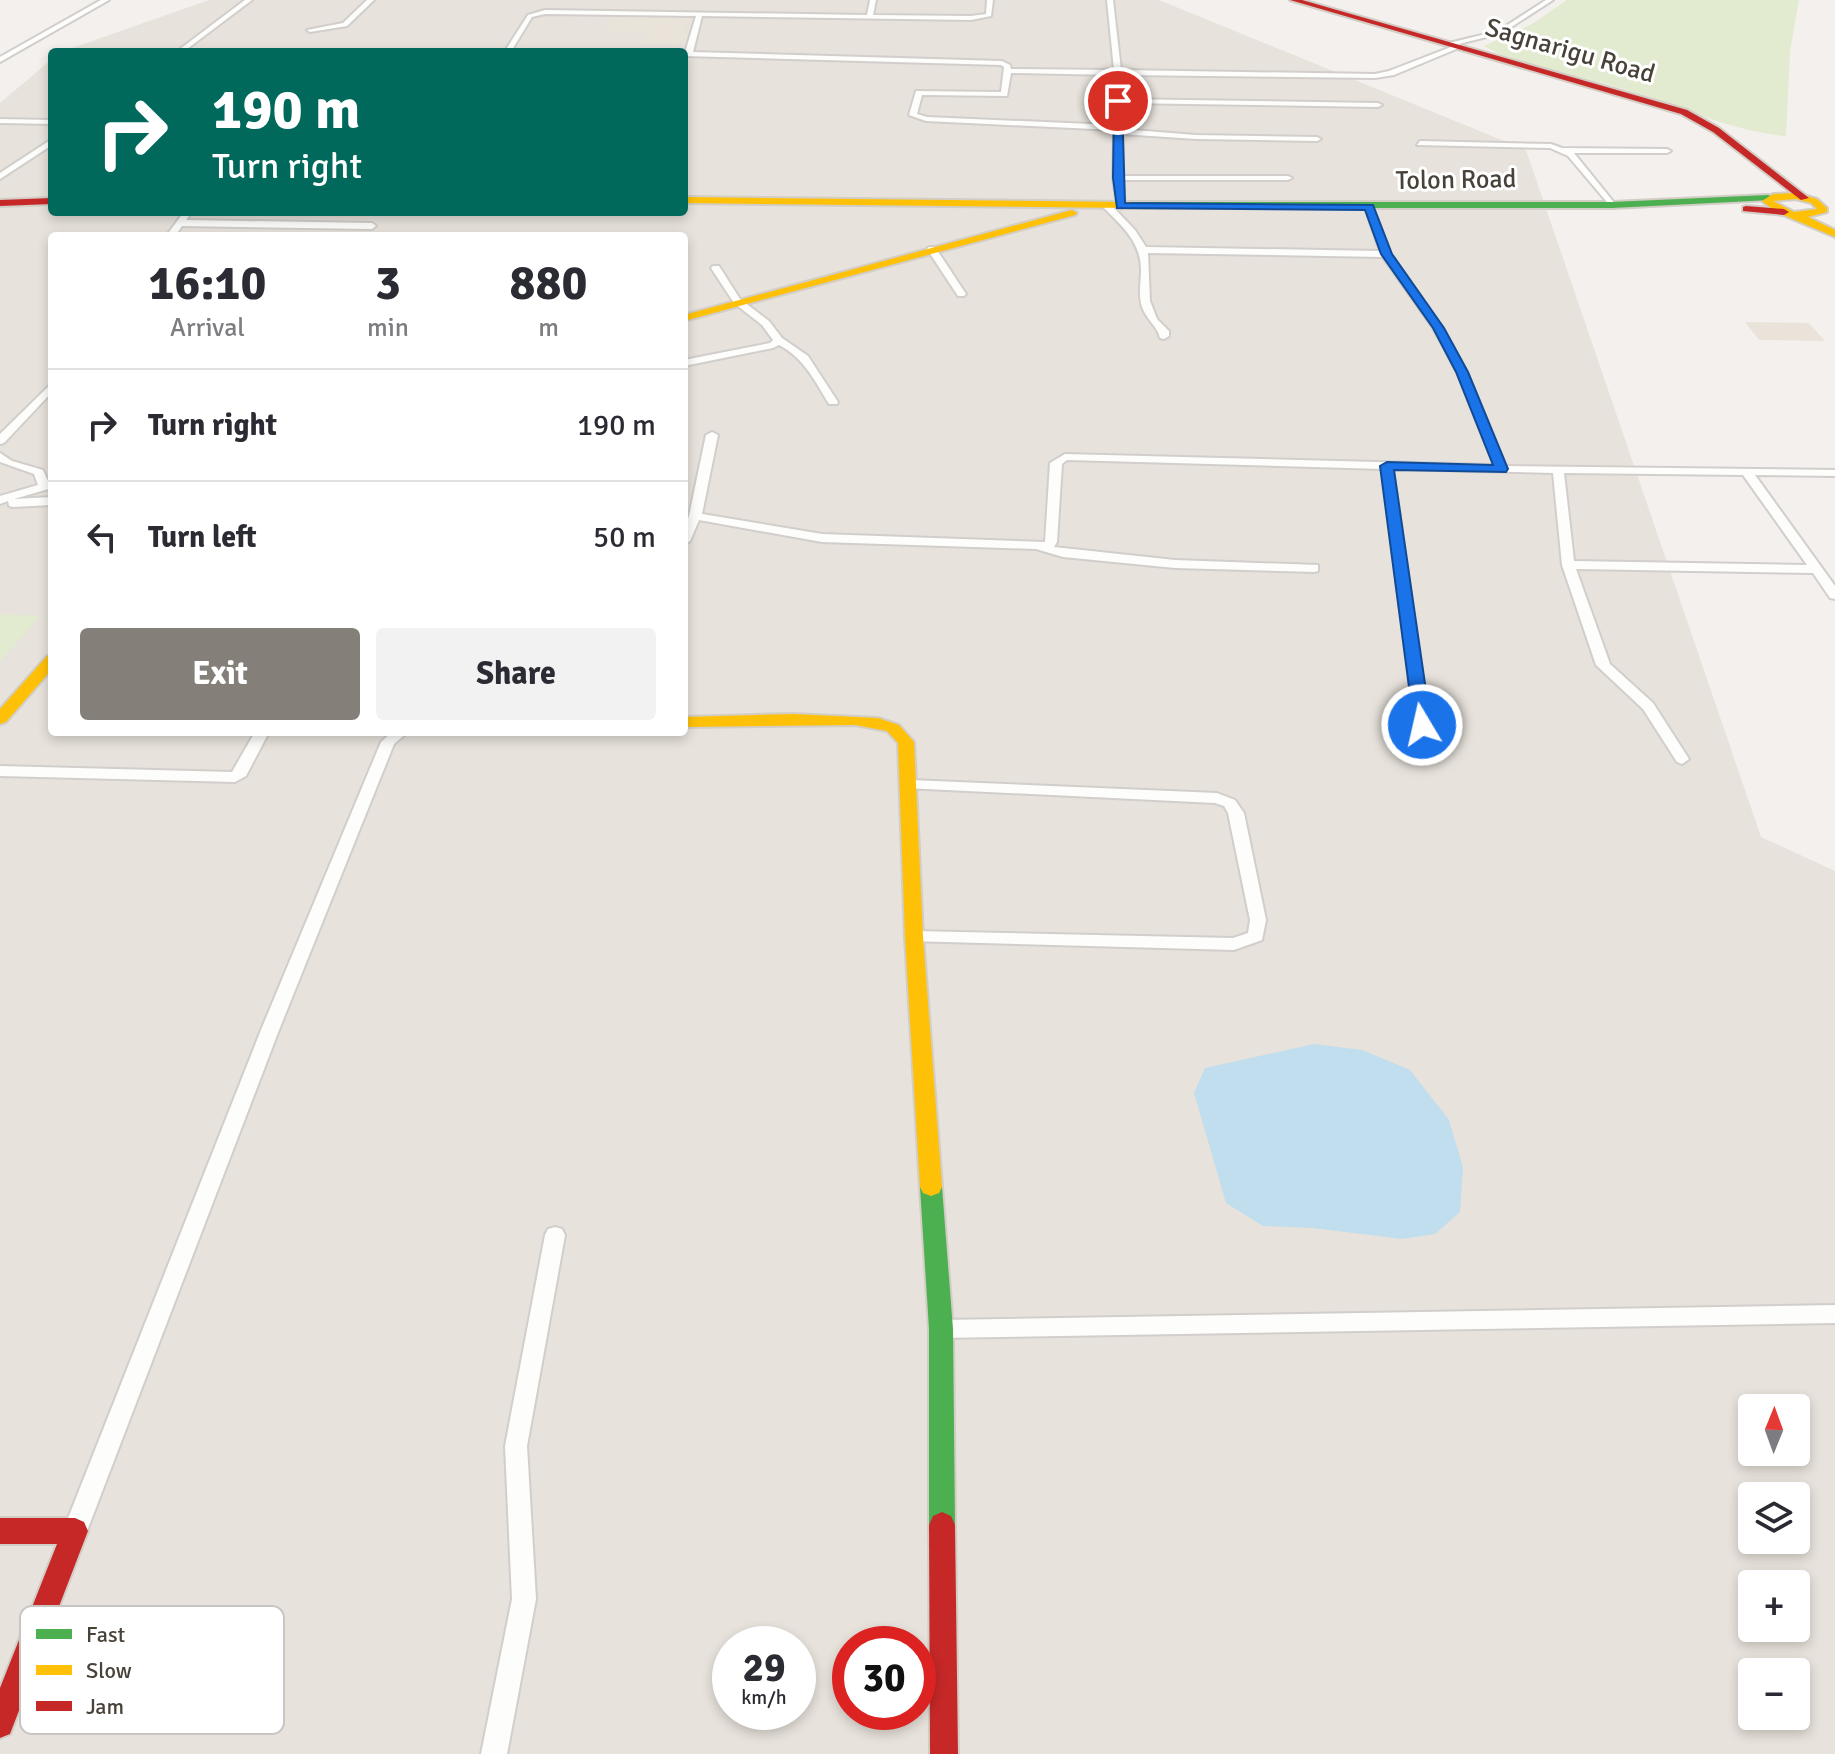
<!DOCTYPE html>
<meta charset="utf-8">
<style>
body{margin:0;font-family:Signika,sans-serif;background:#f2f2f3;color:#2b2b33;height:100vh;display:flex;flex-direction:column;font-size:30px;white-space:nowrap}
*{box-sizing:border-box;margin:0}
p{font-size:26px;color:#7c7c81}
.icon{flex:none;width:44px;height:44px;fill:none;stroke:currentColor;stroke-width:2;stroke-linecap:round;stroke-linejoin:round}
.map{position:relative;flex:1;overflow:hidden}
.side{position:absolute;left:48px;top:232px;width:640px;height:504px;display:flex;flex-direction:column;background:#fff;border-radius:8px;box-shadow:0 4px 12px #0003}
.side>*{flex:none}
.top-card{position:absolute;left:48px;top:48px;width:640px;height:168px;border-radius:8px;box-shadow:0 4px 12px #0003;background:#00695c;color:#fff;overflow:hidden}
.needle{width:52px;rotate:1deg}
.tools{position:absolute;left:1738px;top:1394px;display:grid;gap:16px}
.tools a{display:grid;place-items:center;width:72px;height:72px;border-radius:8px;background:#fff;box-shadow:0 4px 12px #0003;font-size:40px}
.speed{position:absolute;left:712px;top:1626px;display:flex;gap:16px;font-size:40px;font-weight:700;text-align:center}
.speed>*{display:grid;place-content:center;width:104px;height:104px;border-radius:50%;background:#fff;box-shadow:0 4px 12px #0003;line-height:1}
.speed small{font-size:20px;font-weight:400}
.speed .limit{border:12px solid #d22;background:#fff;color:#111}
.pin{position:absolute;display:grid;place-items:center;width:68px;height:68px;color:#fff;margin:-34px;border:4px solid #fff;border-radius:50%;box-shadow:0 2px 8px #0007}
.me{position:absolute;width:88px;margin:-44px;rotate:351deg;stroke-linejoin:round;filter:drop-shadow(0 0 6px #0008)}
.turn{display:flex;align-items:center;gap:28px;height:168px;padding:0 32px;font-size:36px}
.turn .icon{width:104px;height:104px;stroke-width:2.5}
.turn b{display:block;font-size:56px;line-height:68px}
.eta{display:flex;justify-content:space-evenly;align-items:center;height:136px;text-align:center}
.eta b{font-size:48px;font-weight:700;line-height:56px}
.primary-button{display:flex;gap:16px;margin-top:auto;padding:16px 32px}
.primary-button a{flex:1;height:92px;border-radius:8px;background:#847f78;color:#fff;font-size:32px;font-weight:700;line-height:92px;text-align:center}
.primary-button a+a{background:#f2f2f3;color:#2b2b33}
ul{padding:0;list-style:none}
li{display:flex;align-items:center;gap:24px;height:112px;padding:0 32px;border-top:2px solid #e1e1e2}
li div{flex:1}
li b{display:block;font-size:30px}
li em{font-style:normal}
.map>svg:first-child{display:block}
.residential{fill:#e7e2db;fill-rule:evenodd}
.education{fill:#e9e3d9}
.green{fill:#e2ebcf}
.water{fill:#c1deee}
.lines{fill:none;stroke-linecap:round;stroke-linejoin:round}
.street-casing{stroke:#d1cecb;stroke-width:4}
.fast-casing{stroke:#d2cdc5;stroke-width:4}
.slow-casing{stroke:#d2cdc5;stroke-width:4}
.jam-casing{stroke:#d2cdc5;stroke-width:4}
.street{fill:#fdfdfc;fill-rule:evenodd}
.fast{fill:#4caf50;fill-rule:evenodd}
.slow{fill:#ffc107;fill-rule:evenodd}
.jam{fill:#c62828;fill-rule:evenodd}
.route{fill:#1a73e8;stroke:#114b97;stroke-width:2}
.labels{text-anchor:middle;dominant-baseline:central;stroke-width:6;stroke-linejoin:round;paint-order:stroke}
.far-street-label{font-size:26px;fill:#494239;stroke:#fff}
.key{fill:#fff;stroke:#c8c6c4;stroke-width:2}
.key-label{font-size:22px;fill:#494239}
</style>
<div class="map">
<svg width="1835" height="1754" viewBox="0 0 1835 1754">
<rect width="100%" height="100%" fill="#f3f0ed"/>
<path class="residential" d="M209 0H1159L1526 150 1761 837 1835 871V1754H0V103L52 59V212H684V52H61ZM52 236H684V732H52ZM1752 1408H1796V1452H1752ZM1752 1496H1796V1540H1752ZM1752 1584H1796V1628H1752ZM730 1644H798V1712H730ZM850 1644H918V1712H850ZM1752 1672H1796V1716H1752Z"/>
<g class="education">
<polygon points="613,17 689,17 682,33 686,34 683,44 641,44 646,33 656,30 608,31"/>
<polygon points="1745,322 1809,323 1825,341 1759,340"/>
</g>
<g class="green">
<path d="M1567 0H1799L1790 51 1786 136C1729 131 1675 104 1620 88 1585 77 1512 64 1484 46L1532 24Z"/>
<polygon points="0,614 40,616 0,662"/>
</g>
<polygon class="water" points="1314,1044 1362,1050 1410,1070 1449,1120 1463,1167 1460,1212 1435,1234 1402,1239 1313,1228 1263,1226 1226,1203 1194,1093 1205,1068"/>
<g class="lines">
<g class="street-casing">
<g id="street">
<polygon points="101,0 109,0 0,62 0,57"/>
<polygon points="245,0 252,0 183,52 176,52"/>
<polygon points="367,0 374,0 347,26 310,32 307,30 343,23"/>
<path d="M870 0H876L873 15 971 16 986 14 987 0H993L991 16 971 20 702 16 693 52 1002 61 1010 65 1011 69 1114 70 1107 0H1113L1121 70 1375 74 1389 71 1456 45H1449V43L1498 31 1546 0H1553L1502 33 1459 44 1461 47 1394 75 1375 78 1122 75 1121 99 1378 103 1382 105 1378 107 1121 103V129L1196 135 1317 137 1321 139 1317 141 1196 139 1121 134V176H1288L1292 178 1288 180H1122L1125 206 1121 209 1117 206 1113 178 1114 130 926 121 909 115 916 91 1001 92 1004 67 1001 65 684 56 696 16 545 14 532 17 512 50 514 52 505 51 528 15 545 10 867 15ZM1011 73 1114 75V125L927 117 917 114 922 95 1007 96Z"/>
<polygon points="0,119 52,120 52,124 0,123"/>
<polygon points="52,139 52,145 0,179 0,173"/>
<polygon points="1420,141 1551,144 1562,148 1667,149 1671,151 1667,153 1574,153 1616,205 1612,208 1568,156 1550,148 1417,145"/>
<path d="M1104 204H1110L1135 230 1146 247 1380 251 1365 207 1372 205 1391 254 1443 328 1467 372 1505 466 1835 470V476L1755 475 1835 586V599L1830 598 1813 573 1576 569 1610 664 1653 703 1689 759 1682 764 1677 762 1643 709 1596 665 1562 565 1553 473 1393 469 1429 725 1422 729 1415 725 1382 469 1067 460 1062 464 1057 542 1054 547 1175 560 1318 565V571L1314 572 1175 568 1063 557 1036 549 822 542 699 520 690 541 684 545V527L689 516 706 435 712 432 718 435 702 514 822 534 1045 542 1050 463 1065 454 1494 465 1457 372 1433 328 1383 257 1148 253 1150 301 1157 319 1169 331V336L1164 339 1160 338C1158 327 1146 319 1142 307 1138 295 1141 282 1141 270 1141 242 1122 226 1104 208ZM1564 473 1743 475 1807 565 1574 561Z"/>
<polygon points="184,212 192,212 186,220 372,223 376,226 372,229 182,226 175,236 166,236"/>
<polygon points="929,247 935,247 966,294 964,296 958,296 927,249"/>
<path d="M713 266H719L740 299 769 321 782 338 808 356 838 402 837 404H829C815 381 804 358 779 345L773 348 684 366V360L770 343 773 340 762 325 734 303 711 268Z"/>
<polygon points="52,383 52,392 4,443 0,444 0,434"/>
<polygon points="0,453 12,461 43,470 48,481 52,481 52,488 14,499 52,497 52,505 13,507 9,506 8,501 0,504 0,496 38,485 34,474 0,462"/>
<polygon points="255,732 269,732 246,776 235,782 0,776 0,766 232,772"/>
<polygon points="392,732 408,732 394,744 279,1030 87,1531 83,1539 75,1543 67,1539 63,1531 261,1030 381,742"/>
<polygon points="910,780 1217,793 1235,800 1244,813 1266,920 1262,940 1234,950 908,941 906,937 914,931 1233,938 1248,933 1250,920 1228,813 1224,806 1215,803 905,788 903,785"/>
<polygon points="555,1227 562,1229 565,1235 527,1446 536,1599 507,1754 481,1754 512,1599 505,1446 545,1235 548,1229"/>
<polygon points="1835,1305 1835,1323 941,1338 934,1336 931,1329 934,1322 941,1320"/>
</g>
</g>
<g class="fast-casing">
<g id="fast">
<polygon points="1768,195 1771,196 1771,200 1612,208 1129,208 1124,205 1129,202 1612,202"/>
<polygon points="931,1178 939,1181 942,1187 953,1329 955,1525 951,1534 942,1538 933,1534 929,1525 929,1329 920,1187 923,1181"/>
</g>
</g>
<g class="slow-casing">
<g id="slow">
<path d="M1796 193 1817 199 1827 208V212L1808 217 1835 230V237L1776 212 1762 201 1773 194ZM1796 199 1811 203 1817 209 1794 212 1773 201Z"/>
<polygon points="684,197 1129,202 1134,205 1129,208 684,203"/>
<polygon points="1072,210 1077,213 1075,215 684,321 684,315"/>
<polygon points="52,654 52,669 6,722 0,724 0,709 47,656"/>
<polygon points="793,714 878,718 899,725 914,742 923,937 942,1187 939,1193 931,1196 923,1193 920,1187 905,937 898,743 887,731 855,725 684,727 684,717"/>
</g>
</g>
<g class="jam-casing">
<g id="jam">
<polygon points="1290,0 1302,0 1687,110 1719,128 1809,198 1801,200 1713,132 1681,114"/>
<polygon points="52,198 52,204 0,206 0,200"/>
<polygon points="1746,206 1784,209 1789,212 1784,215 1743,211 1743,207"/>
<polygon points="942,1512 951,1516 955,1525 958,1754 930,1754 929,1525 933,1516"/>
<polygon points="0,1518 75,1518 84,1522 88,1531 10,1734 0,1738 0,1688 57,1544 0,1544"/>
</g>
</g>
<use href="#street" class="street"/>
<use href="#fast" class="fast"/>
<use href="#slow" class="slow"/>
<use href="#jam" class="jam"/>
</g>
<polygon class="route" points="1118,98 1122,101 1125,203 1373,205 1392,254 1444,328 1468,372 1508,469 1506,472 1394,470 1431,725 1428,729 1417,729 1414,725 1380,466 1387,462 1493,465 1456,372 1433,328 1381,254 1365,210 1117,208 1113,178 1114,101"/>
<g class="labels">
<g class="far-street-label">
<text transform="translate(1570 51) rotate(16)">Sagnarigu Road</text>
<text transform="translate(1456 180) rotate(-1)">Tolon Road</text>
</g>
</g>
<rect x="20" y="1606" width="264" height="128" rx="12" class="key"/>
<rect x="36" y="1629" width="36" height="10" fill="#4caf50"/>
<rect x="36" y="1665" width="36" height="10" fill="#ffc107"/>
<rect x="36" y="1701" width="36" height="10" fill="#c62828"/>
<g class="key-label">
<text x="86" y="1642">Fast</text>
<text x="86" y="1678">Slow</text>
<text x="86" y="1714">Jam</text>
</g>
</svg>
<div class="tools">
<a><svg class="needle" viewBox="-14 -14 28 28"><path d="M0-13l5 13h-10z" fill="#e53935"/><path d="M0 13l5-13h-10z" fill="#7c7c81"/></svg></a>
<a><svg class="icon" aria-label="layers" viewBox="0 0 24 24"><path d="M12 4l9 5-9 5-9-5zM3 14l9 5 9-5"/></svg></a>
<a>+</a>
<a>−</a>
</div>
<div class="speed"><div>29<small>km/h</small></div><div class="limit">30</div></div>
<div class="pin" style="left:1118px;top:101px;background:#d93025"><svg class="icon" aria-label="arrive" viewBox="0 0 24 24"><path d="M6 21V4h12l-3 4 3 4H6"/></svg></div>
<svg class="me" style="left:1422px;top:725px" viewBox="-20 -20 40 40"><circle r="17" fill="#1a73e8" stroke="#fff" stroke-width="3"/><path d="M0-11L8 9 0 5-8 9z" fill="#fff"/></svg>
<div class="top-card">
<div class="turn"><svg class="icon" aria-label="right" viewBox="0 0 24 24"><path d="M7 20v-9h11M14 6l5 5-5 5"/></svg><div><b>190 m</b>Turn right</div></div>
</div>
<section class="side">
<div class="eta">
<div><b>16:10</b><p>Arrival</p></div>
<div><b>3</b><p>min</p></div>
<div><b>880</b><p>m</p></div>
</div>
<ul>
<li><svg class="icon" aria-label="right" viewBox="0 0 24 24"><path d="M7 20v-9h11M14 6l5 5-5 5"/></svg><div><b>Turn right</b></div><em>190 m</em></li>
<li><svg class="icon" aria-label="left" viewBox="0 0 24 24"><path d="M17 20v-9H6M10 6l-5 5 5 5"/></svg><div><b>Turn left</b></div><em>50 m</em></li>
</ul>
<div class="primary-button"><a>Exit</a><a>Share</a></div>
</section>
</div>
